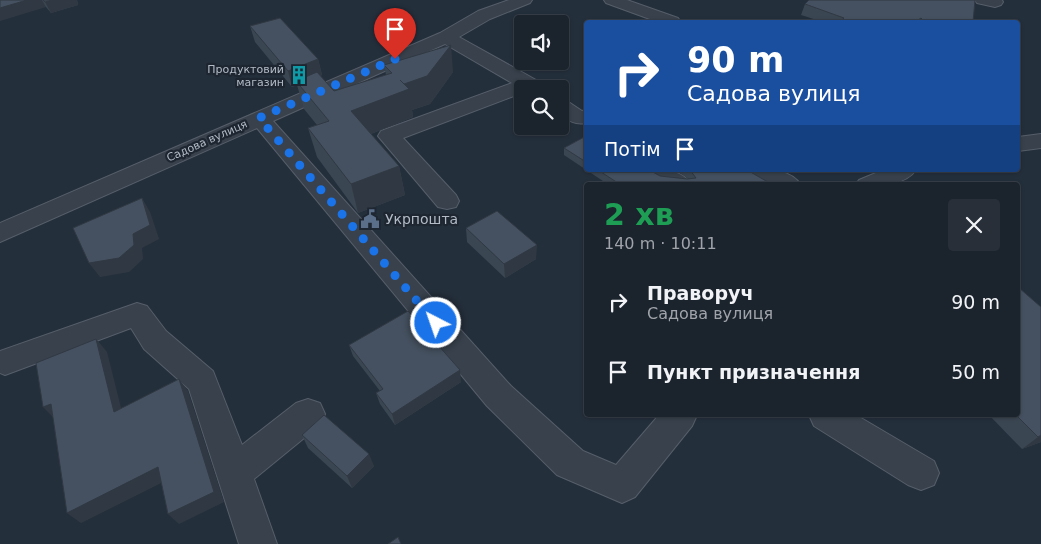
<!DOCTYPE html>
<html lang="uk">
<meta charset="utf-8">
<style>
body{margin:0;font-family:"DejaVu Sans",sans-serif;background:#282f39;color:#f1f3f6;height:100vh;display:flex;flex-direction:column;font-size:19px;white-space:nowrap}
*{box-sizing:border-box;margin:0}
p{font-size:16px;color:#a0a4aa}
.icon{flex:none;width:28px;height:28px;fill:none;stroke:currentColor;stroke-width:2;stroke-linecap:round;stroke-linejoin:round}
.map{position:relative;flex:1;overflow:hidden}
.details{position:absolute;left:584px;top:182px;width:436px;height:235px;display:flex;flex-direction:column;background:#1b232d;border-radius:5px;box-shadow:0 1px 4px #0004,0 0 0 1px #394049}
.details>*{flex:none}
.hud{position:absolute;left:584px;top:20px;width:436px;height:152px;border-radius:5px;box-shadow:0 1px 4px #0004,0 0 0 1px #394049;background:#1a4fa0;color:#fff;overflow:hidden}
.buttons{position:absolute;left:514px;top:15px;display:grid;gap:10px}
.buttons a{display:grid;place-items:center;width:55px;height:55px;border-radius:5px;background:#1b232d;box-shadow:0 1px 4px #0004,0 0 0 1px #394049;font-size:25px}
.pin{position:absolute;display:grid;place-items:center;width:42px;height:42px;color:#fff;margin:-51px -21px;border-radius:50% 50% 50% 0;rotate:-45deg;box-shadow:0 0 5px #0007}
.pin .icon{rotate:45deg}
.me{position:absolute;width:55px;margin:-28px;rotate:319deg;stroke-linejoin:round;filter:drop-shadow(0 0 4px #0008)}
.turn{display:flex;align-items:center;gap:18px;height:105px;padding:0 20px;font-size:22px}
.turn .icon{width:65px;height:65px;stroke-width:2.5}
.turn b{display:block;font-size:35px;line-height:42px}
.then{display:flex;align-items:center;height:48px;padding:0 20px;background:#0003;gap:10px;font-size:19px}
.round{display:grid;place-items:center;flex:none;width:52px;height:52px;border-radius:5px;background:#282f39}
.headline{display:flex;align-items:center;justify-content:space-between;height:85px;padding:0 20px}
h1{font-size:30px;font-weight:700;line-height:38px;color:#1e9e55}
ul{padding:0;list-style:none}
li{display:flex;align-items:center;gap:15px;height:70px;padding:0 20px}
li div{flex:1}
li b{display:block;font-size:19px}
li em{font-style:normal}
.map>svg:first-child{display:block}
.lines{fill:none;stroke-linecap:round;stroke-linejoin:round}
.minor-casing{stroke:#565e6a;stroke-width:2}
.minor{fill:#38414c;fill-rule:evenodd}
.wall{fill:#3b4653}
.shaded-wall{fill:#303943}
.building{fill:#455160;stroke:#303943}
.route{stroke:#1a73e8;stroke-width:9;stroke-dasharray:0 16.2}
.labels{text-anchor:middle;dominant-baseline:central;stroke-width:4.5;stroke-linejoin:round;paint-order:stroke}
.far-poi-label{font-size:11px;fill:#b3bbc7;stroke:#1d2631;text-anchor:end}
.far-street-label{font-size:11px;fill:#b3bbc7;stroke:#1d2631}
.poi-label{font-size:14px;fill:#b3bbc7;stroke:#1d2631;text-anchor:start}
</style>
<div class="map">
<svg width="1041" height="544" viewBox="0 0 1041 544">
<rect width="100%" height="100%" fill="#242f3c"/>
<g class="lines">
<g class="minor-casing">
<g id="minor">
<polygon points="509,0 532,0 530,3 490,19 459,37 536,80 546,89 522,89 522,93 403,138 456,195 459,201 456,207 447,209 438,207 378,136 381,131 512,83 445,44 273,121 511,386 583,451 616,465 659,415 697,415 692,426 635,497 622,503 557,475 487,406 257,128 0,242 0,223 440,33 478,11"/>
<polygon points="604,0 627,0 678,18 681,22 658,22 606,3"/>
<polygon points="975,0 1002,0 1003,2 1001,5 995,7 977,3"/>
<path d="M560 99 567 101 582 111 586 110V123C575 125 569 121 560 114Z"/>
<polygon points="1041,134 1041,148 1018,151 1018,137"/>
<path d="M643 170C661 170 681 168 692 185 674 185 655 187 643 170Z"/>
<path d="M748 170C767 170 790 168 801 185 782 185 760 187 748 170Z"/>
<path d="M883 170H916C903 188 874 185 855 185L859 180Z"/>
<polygon points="137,303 147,306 166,331 213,371 242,445 296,403 308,399 320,403 325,414 320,425 254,479 277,544 239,544 189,389 144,349 131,328 5,375 0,373 0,351"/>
<polygon points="809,415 856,415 934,461 939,473 934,485 921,490 908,485 814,426"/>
</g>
</g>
<use href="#minor" class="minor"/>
</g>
<g class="wall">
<polygon points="0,0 77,0 78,5 51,13 46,7"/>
<polygon points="805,4 973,22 823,22 801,15"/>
<polygon points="250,26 318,59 322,75 320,76 334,91 386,75 384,65 453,72 430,104 412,110 413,117 371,134 399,166 405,195 358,213 317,157 308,128 317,125 304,109 297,85 292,87 255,42"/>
<polygon points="586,136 586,170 649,170 660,176 687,179 689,179 677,171 670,170 747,170 773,185 609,185 564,155 564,148"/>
<polygon points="466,228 536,259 505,278 467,242"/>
<polygon points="1041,307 1041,442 1022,449 989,415 1018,415"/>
<polygon points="349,345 461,382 395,425 380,404 376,393 380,391 353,356"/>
<polygon points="302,435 374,466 352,488 308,448"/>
</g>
<g class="shaded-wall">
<polygon points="27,0 42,0 46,7 0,21 0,8"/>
<polygon points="52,0 77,0 78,5 51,13 45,2"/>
<polygon points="451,45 453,72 430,104 412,110 413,117 358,139 351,111 404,84"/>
<polygon points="318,59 322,75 299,84 296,81 297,85 292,87 288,71"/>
<polygon points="399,166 405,195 358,213 351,184"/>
<polygon points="142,198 150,212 159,239 142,248 143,259 129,272 100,277 89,263 133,234"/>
<polygon points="537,245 536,259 505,278 504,264"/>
<polygon points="96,339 107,352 125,424 114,412"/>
<polygon points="460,370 461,382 395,425 392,414"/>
<polygon points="179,379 188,391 224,502 179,524 168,514"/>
<polygon points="51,404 56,420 43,407"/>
<polygon points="1041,435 1041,442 1022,449 1038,437"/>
<polygon points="369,454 374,466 352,488 347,476"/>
<polygon points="158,467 169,479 81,523 67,513"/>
</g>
<g class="building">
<polygon points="0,0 27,0 0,8"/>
<polygon points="43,0 52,0 45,2"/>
<polygon points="809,0 975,0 973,22 925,22 921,18 915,22 839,22 844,18 805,4"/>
<polygon points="280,18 318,59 288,71 250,26"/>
<polygon points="451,45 427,76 404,84 400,80 409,89 351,111 399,166 351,184 308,128 329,121 296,81 317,72 334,91 392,73 384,65"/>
<polygon points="586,136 586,162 564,148"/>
<polygon points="598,170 649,170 660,176 687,179 696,178 690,170 747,170 773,185 621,185"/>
<polygon points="142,198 150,225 133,234 134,245 119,258 89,263 73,228"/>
<polygon points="497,211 537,245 504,264 466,228"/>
<polygon points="1018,287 1041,307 1041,435 1038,437 1016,415 1018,415"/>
<polygon points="408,311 460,370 392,414 376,393 383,389 349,345"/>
<polygon points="96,339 114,412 179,379 214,492 168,514 158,467 67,513 51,404 43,407 36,363"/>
<polygon points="324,415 369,454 347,476 302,435"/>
<polygon points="398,537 401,544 388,544"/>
</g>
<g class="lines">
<polyline class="route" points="395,59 259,118 436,323"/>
</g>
<defs>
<g id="building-bare" transform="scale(1.5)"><path d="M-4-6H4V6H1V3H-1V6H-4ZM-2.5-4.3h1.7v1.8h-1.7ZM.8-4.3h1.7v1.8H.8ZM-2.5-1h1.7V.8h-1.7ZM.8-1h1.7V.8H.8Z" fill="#0f9aa8" stroke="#1d2631" stroke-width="2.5" paint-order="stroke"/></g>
<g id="civic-bare" transform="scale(1.5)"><path d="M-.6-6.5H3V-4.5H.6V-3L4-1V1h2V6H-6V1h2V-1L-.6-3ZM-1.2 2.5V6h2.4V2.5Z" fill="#5c6f8a" stroke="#1d2631" stroke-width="2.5" paint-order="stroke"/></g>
</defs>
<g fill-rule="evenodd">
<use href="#building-bare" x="299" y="75"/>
<use href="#civic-bare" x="370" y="219"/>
</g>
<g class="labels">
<g class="far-poi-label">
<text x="284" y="69">Продуктовий<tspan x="284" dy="13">магазин</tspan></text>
</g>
<g class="far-street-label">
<text transform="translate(207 141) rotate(-24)">Садова вулиця</text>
</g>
<g class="poi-label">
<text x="385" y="219">Укрпошта</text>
</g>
</g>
</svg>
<div class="buttons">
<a><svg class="icon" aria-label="sound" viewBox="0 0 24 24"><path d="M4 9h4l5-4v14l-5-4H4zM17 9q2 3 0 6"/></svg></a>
<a><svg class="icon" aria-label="search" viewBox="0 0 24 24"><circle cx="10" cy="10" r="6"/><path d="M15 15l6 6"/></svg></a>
</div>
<div class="pin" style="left:395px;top:59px;background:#d93025"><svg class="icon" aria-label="arrive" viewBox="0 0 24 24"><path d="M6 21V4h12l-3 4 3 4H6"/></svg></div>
<svg class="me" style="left:436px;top:323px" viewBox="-20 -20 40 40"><circle r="17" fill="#1a73e8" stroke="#fff" stroke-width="3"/><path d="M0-11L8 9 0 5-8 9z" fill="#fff"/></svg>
<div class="hud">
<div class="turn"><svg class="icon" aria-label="right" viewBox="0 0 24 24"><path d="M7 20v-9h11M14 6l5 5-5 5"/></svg><div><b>90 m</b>Садова вулиця</div></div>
<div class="then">Потім<svg class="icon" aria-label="arrive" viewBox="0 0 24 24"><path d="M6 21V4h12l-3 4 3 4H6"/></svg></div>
</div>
<section class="details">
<div class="headline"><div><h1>2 хв</h1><p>140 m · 10:11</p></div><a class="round"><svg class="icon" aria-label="close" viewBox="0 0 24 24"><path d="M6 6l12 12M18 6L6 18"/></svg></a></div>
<ul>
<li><svg class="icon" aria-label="right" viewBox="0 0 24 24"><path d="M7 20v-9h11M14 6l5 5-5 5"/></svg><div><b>Праворуч</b><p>Садова вулиця</p></div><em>90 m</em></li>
<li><svg class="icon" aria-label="arrive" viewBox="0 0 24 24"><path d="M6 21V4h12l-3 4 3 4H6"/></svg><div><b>Пункт призначення</b></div><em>50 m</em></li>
</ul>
</section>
</div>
